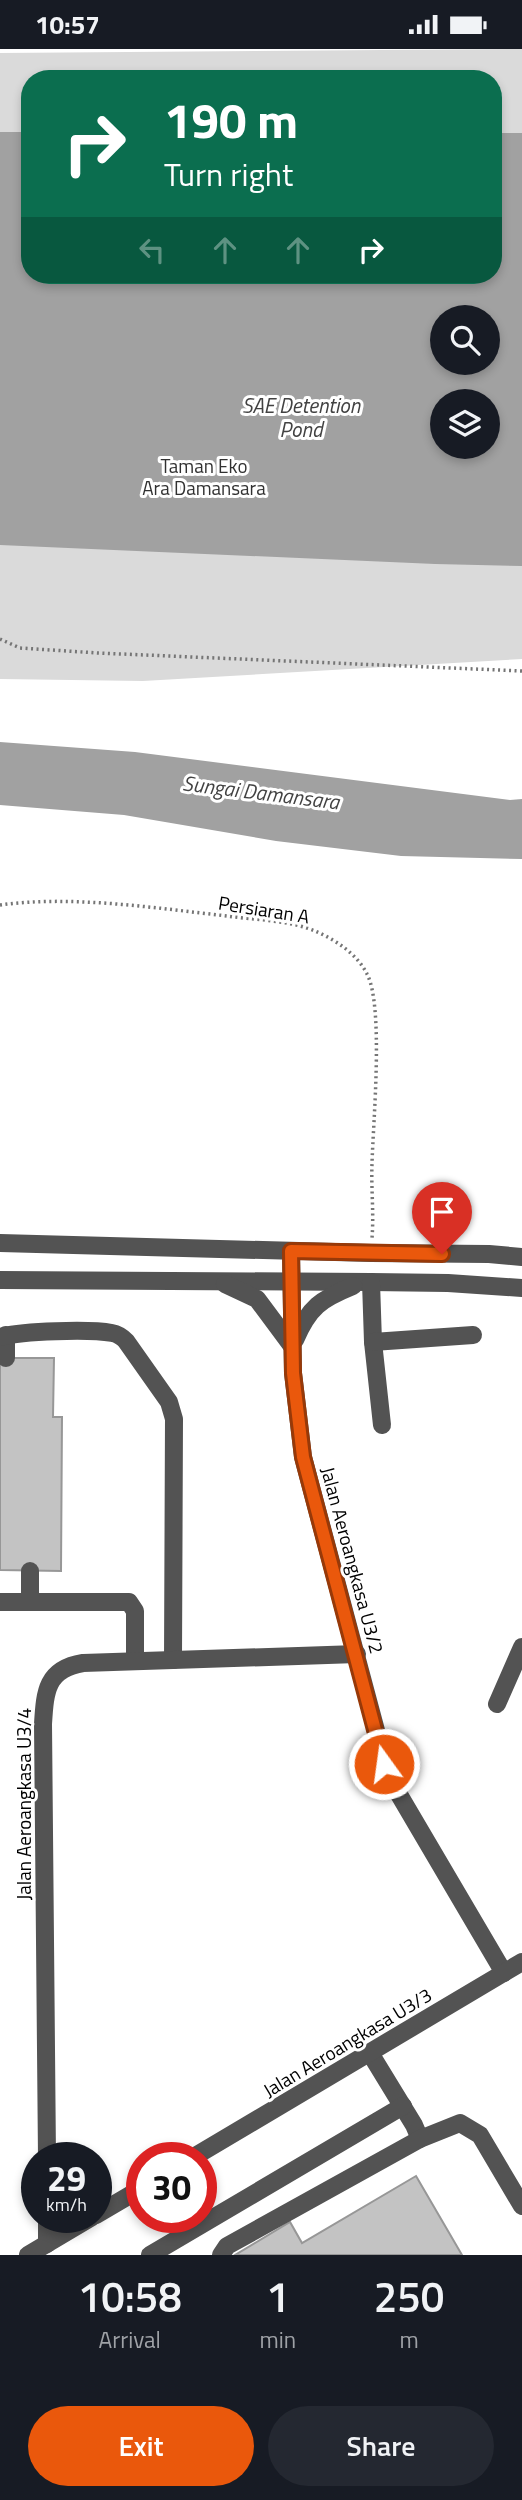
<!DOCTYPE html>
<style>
body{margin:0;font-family:"Titillium Web",sans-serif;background:#242831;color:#f1f3f6;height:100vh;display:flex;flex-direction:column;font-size:26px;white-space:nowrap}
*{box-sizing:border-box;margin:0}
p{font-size:23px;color:#9ea1a6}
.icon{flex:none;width:38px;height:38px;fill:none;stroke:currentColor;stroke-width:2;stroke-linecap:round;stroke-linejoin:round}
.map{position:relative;height:2206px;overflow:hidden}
.panel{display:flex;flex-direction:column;background:#171b24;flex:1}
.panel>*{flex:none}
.banner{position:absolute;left:21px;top:21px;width:481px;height:214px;border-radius:28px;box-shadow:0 4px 10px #0003;background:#0b6e4f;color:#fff;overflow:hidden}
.controls{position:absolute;left:430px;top:256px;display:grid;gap:14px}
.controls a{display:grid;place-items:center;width:70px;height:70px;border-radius:50%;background:#171b24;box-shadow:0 4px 10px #0003;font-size:35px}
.speed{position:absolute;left:21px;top:2093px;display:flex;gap:14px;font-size:35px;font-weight:700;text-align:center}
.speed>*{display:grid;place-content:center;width:91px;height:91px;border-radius:50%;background:#171b24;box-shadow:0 4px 10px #0003;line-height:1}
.speed small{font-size:18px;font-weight:400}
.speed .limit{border:10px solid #d22;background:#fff;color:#111}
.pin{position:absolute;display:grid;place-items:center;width:60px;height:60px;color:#fff;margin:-72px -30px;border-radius:50% 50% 50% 0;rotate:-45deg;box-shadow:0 0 7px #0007}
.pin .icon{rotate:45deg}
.me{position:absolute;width:77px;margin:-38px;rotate:346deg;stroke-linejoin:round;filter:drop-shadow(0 0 5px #0008)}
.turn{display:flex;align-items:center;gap:24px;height:147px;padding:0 28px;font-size:32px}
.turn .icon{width:91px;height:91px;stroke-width:2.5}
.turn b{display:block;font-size:49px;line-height:60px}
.lanes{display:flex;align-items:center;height:66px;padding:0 28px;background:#0003;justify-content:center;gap:35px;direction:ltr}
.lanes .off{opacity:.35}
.eta{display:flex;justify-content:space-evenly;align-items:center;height:119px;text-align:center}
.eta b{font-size:42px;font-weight:600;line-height:49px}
.primary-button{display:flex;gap:14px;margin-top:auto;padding:14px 28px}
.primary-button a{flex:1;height:80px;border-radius:42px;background:#ea580c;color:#fff;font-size:28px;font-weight:600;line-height:80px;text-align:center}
.primary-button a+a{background:#242831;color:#f1f3f6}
.status{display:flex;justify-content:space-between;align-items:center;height:49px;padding:0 35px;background:#171b24;direction:ltr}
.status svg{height:19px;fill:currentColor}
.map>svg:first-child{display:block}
.green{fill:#dadada;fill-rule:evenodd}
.water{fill:#a1a1a1;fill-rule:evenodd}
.building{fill:#c3c3c3;stroke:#979797;stroke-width:2}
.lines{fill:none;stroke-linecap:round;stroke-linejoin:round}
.path{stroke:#757575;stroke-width:3.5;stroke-dasharray:2 3.5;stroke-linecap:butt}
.minor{stroke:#535353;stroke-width:18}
.route-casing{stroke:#983908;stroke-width:18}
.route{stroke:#ea580c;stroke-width:12}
.labels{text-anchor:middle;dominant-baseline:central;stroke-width:6;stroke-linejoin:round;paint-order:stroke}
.park-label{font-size:19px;fill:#313131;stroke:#fff}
.street-label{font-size:19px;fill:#000;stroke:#fff}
.water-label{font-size:21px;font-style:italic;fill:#424242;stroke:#fff}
</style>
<div class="status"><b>10:57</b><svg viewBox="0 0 49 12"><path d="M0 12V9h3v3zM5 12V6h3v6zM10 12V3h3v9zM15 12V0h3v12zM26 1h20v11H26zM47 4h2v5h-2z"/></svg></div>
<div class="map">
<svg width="522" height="2206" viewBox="0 0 522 2206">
<rect width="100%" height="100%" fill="#fff"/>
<path class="green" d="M522 0V610L143 632 0 630V4ZM30 30H494V226H30ZM443 268H488V313H443ZM443 352H488V397H443Z"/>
<g class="water">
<path d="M0 83H30V226H494V84H522V517L435 515 0 496ZM443 268H488V313H443ZM443 352H488V397H443Z"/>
<polygon points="0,693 135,703 510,751 522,750 522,810 401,807 276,792 124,766 0,756"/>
</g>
<g class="building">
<polygon points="0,1309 54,1309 53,1368 62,1368 61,1522 0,1521"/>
<polygon points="416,2127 462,2206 235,2206 290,2173 302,2194"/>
</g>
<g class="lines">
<g class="path">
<polyline points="0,590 20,599 98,604 522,622"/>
<path d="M0 856C72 846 155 859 227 867 255 871 289 871 315 882 336 891 357 905 367 925 384 957 373 1074 372 1115 371 1139 374 1164 372 1189"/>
</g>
<g class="minor">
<polyline points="0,1194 371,1204 489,1205 522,1208"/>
<polyline points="291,1202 293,1324 303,1408 385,1715 394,1737 504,1924"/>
<polyline points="0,1231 371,1233 448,1234 522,1239"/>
<polyline points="371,1233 373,1293 382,1376"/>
<polyline points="225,1235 257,1250 292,1297"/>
<polyline points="6,1286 6,1309"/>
<path d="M0 1288C23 1282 89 1280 112 1284 118 1285 122 1288 126 1292L169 1353 174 1370 173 1611"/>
<path d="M295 1291C309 1258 321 1250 353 1237"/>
<polyline points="373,1293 473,1286"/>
<polyline points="30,1522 30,1551"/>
<polyline points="0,1553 129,1553 135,1562 135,1612"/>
<polyline points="497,1655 522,1598"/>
<polyline points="370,2004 414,2076 420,2090"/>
<path d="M47 2109 43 1675C45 1643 46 1620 83 1614L357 1605"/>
<polyline points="192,2109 522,1913"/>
<polyline points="96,2166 142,2139"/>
<polyline points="47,2168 47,2195"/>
<polyline points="28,2206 92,2168"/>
<polyline points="150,2206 403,2057"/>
<polyline points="221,2206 227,2197 420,2090 460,2074 480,2086 522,2157"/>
</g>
</g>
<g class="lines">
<g class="route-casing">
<polyline id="route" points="384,1715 303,1408 293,1324 291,1202 442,1205"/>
</g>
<use href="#route" class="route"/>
</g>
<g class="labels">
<g class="park-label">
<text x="204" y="416">Taman Eko<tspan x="204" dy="22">Ara Damansara</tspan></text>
</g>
<g class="street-label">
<text transform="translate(264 860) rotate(9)">Persiaran A</text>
<text transform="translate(353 1511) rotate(75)">Jalan Aeroangkasa U3/2</text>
<text transform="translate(23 1755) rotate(-90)">Jalan Aeroangkasa U3/4</text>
<text transform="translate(347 1993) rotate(-31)">Jalan Aeroangkasa U3/3</text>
</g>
<g class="water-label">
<text x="301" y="356">SAE Detention<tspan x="301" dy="24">Pond</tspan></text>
<text transform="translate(261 743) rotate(7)">Sungai Damansara</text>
</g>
</g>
</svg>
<div class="controls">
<a><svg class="icon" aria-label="search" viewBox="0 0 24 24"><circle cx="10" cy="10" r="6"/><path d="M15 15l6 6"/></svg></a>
<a><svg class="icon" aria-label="layers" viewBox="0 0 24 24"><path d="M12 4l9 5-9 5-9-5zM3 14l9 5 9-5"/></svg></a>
</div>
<div class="speed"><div>29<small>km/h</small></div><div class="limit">30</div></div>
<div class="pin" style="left:442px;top:1205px;background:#d93025"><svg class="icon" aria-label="arrive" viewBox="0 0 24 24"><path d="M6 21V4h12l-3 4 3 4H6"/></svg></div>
<svg class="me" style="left:384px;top:1715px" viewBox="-20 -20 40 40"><circle r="17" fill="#ea580c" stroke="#fff" stroke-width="3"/><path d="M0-11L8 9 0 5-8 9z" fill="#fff"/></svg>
<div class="banner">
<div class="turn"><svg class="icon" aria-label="right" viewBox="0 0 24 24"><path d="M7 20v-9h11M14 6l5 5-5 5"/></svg><div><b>190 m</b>Turn right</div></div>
<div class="lanes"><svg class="icon off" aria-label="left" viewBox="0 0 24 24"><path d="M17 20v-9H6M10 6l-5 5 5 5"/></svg><svg class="icon off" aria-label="ahead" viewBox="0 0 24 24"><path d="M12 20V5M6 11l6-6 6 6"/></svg><svg class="icon off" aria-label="ahead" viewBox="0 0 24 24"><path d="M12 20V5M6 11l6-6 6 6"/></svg><svg class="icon" aria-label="right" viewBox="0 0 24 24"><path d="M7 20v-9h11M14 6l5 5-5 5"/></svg></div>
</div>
</div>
<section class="panel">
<div class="eta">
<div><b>10:58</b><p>Arrival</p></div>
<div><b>1</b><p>min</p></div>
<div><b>250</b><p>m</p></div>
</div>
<div class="primary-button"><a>Exit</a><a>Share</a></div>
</section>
